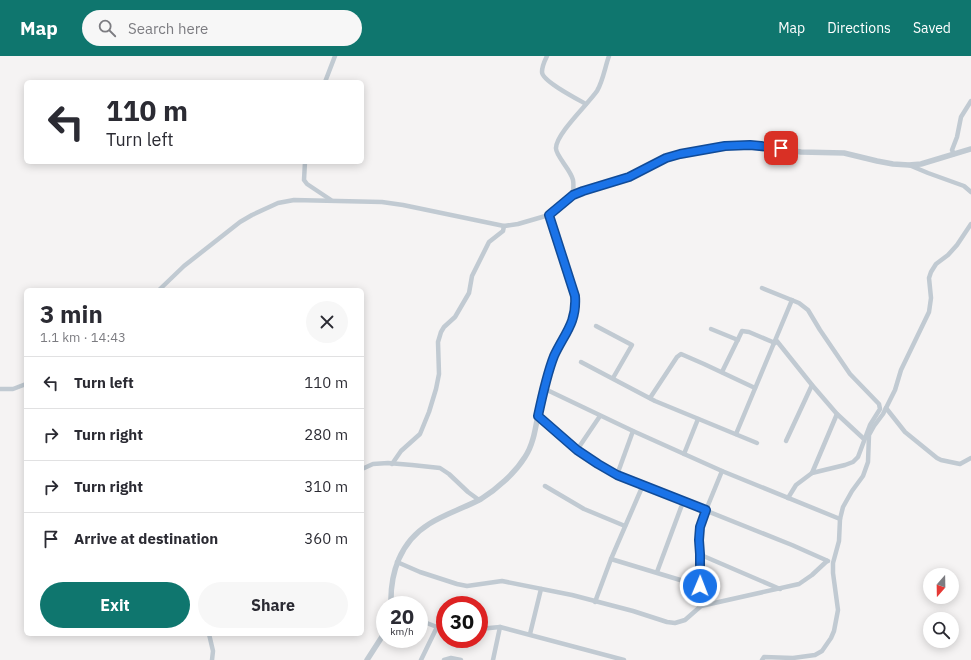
<!DOCTYPE html>
<meta charset="utf-8">
<style>
body{margin:0;font-family:"IBM Plex Sans",sans-serif;background:#f7f7f7;color:#2b2b33;height:100vh;display:flex;flex-direction:column;font-size:15px;white-space:nowrap}
*{box-sizing:border-box;margin:0}
p{font-size:13px;color:#7c7c81}
.icon{flex:none;width:22px;height:22px;fill:none;stroke:currentColor;stroke-width:2;stroke-linecap:round;stroke-linejoin:round}
.map{position:relative;flex:1;overflow:hidden}
.panel{position:absolute;left:24px;top:232px;width:340px;height:348px;display:flex;flex-direction:column;background:#fff;border-radius:6px;box-shadow:0 2px 10px #0003}
.panel>*{flex:none}
.top-card{position:absolute;left:24px;top:24px;width:340px;height:84px;border-radius:6px;box-shadow:0 2px 10px #0003;background:#fff;color:#2b2b33;overflow:hidden}
.needle{width:26px;rotate:200deg}
.buttons{position:absolute;left:923px;top:512px;display:grid;gap:8px}
.buttons a{display:grid;place-items:center;width:36px;height:36px;border-radius:50%;background:#fff;box-shadow:0 2px 10px #0003;font-size:20px}
.speed{position:absolute;left:376px;top:540px;display:flex;gap:8px;font-size:20px;font-weight:700;text-align:center}
.speed>*{display:grid;place-content:center;width:52px;height:52px;border-radius:50%;background:#fff;box-shadow:0 2px 10px #0003;line-height:1}
.speed small{font-size:10px;font-weight:400}
.speed .limit{border:6px solid #d22;background:#fff;color:#111}
.pin{position:absolute;display:grid;place-items:center;width:34px;height:34px;color:#fff;margin:-17px;border-radius:8px;box-shadow:0 2px 6px #0006}
.me{position:absolute;width:44px;margin:-22px;rotate:1deg;stroke-linejoin:round;filter:drop-shadow(0 0 3px #0008)}
.turn{display:flex;align-items:center;gap:14px;height:84px;padding:0 16px;font-size:18px}
.turn .icon{width:52px;height:52px;stroke-width:2.5}
.turn b{display:block;font-size:28px;line-height:34px}
.round{display:grid;place-items:center;flex:none;width:42px;height:42px;border-radius:21px;background:#f7f7f7}
.summary{display:flex;align-items:center;justify-content:space-between;height:68px;padding:0 16px}
h1{font-size:24px;font-weight:800;line-height:30px}
.primary-button{display:flex;gap:8px;margin-top:auto;padding:8px 16px}
.primary-button a{flex:1;height:46px;border-radius:24px;background:#0f766e;color:#fff;font-size:16px;font-weight:800;line-height:46px;text-align:center}
.primary-button a+a{background:#f7f7f7;color:#2b2b33}
ul{padding:0;list-style:none}
li{display:flex;align-items:center;gap:12px;height:52px;padding:0 16px;border-top:1px solid #e1e1e2}
li div{flex:1}
li b{display:block;font-size:15px}
li em{font-style:normal}
header{display:flex;align-items:center;gap:24px;box-sizing:border-box;height:56px;padding:0 20px;background:#0f766e;color:#fff}
header strong{font-size:19px}
nav{display:flex;gap:22px;margin-inline-start:auto;font-size:14px}
.search{width:280px;height:36px;background:#f7f7f7;display:flex;align-items:center;gap:10px;box-sizing:border-box;padding:0 14px;border-radius:22px;color:#7c7c81;font-size:15px}
.map>svg:first-child{display:block}
.lines{fill:none;stroke-linecap:round;stroke-linejoin:round}
.minor{stroke:#c1cad2;stroke-width:4.5}
.tertiary{stroke:#c1cad2;stroke-width:5.5}
.route-casing{stroke:#114b97;stroke-width:10}
.route{stroke:#1a73e8;stroke-width:7}
</style>
<header>
<strong>Map</strong>
<div class="search"><svg class="icon" aria-label="search" viewBox="0 0 24 24"><circle cx="10" cy="10" r="6"/><path d="M15 15l6 6"/></svg>Search here</div>
<nav><a>Map</a><a>Directions</a><a>Saved</a></nav>
</header>
<div class="map">
<svg width="971" height="604" viewBox="0 0 971 604">
<rect width="100%" height="100%" fill="#f5f3f3"/>
<g class="lines">
<g class="minor">
<path d="M547 0C545 4 542 11 542 16 542 25 577 43 586 48"/>
<polyline points="325,26 335,0"/>
<polyline points="954,98 952,94 957,81 961,61 971,45"/>
<polyline points="305,106 304,124 307,128 331,144"/>
<polyline points="909,109 928,117 964,130 971,136"/>
<path d="M573 139C573 135 574 129 573 124 571 114 555 99 556 92 556 78 588 48 597 35 603 25 605 11 609 0"/>
<polyline points="762,232 799,247 808,254 820,274 850,318 879,348 880,353 870,369 858,401 853,406 845,409 812,417 796,429 788,442"/>
<polyline points="159,234 184,210 240,166 252,159 278,147 294,144 382,146 403,149 504,170 518,168 549,159"/>
<polyline points="596,270 632,289 613,322"/>
<polyline points="711,273 738,284"/>
<polyline points="776,284 812,329 837,358 864,383"/>
<polyline points="581,306 655,345 757,387"/>
<polyline points="722,316 742,275 749,276 775,287"/>
<polyline points="0,333 13,333 26,328"/>
<polyline points="545,333 633,375 722,415 840,463"/>
<polyline points="650,342 677,301 681,298 704,308 755,332"/>
<polyline points="886,352 905,376 937,402 941,404 960,408 971,402"/>
<polyline points="538,360 577,394 598,408 617,419 792,489 828,505"/>
<polyline points="736,378 792,244"/>
<polyline points="786,385 812,329"/>
<polyline points="577,394 600,360"/>
<polyline points="684,398 698,363"/>
<polyline points="392,408 401,395 420,378 429,356 436,333 439,318 438,286 441,276 444,271 455,261 469,237 472,220 489,186 503,175 504,170"/>
<polyline points="362,413 373,408 388,407 412,409 440,412 449,418 468,436 479,444"/>
<polyline points="812,417 837,358"/>
<polyline points="617,419 633,375"/>
<polyline points="545,430 584,453 625,470"/>
<polyline points="701,499 780,533"/>
<polyline points="611,503 700,530"/>
<polyline points="397,506 420,516 457,528 467,530 502,525 572,539 633,555 667,566 675,567 685,564 701,550 799,528 812,519 827,505"/>
<polyline points="657,516 683,446"/>
<polyline points="595,546 611,503 643,429"/>
<polyline points="701,550 701,499 699,484 700,471 706,454 722,415"/>
<polyline points="419,564 437,571 445,573"/>
<polyline points="479,573 500,571 624,604"/>
<polyline points="209,578 213,595 212,604"/>
<polyline points="530,578 541,533"/>
<polyline points="421,604 437,571"/>
<polyline points="444,604 451,602 461,604"/>
<polyline points="493,604 500,571"/>
<polyline points="762,604 764,601 793,602 815,599 822,595 831,582 834,575 838,554 833,517 833,507 839,485 840,463 843,451 852,435 863,420 868,406 869,379 874,370 883,358 895,334 901,314 929,256 931,242 929,222 931,216 936,208 948,199 957,189 971,168"/>
</g>
<g class="tertiary">
<path d="M391 549C390 517 400 486 429 468 445 458 464 452 481 443 497 433 515 417 525 401 535 386 536 366 540 349 544 333 549 318 554 302 562 278 578 270 575 240L550 163V157L573 139 583 135 629 121 666 102 680 98 725 90 750 89 801 96 844 97 877 105 893 108 909 109 921 108 971 93"/>
<polyline points="367,604 385,576"/>
</g>
</g>
<g class="lines">
<g class="route-casing">
<path id="route" d="M700 530V498L699 484 700 471 706 454 617 419 598 408 577 394 538 360C542 341 547 318 554 300 564 278 577 267 575 240L549 159 573 139 583 135 629 121 666 102 680 98 725 90 750 89 781 92"/>
</g>
<use href="#route" class="route"/>
</g>
</svg>
<div class="buttons">
<a><svg class="needle" viewBox="-14 -14 28 28"><path d="M0-13l5 13h-10z" fill="#e53935"/><path d="M0 13l5-13h-10z" fill="#7c7c81"/></svg></a>
<a><svg class="icon" aria-label="search" viewBox="0 0 24 24"><circle cx="10" cy="10" r="6"/><path d="M15 15l6 6"/></svg></a>
</div>
<div class="speed"><div>20<small>km/h</small></div><div class="limit">30</div></div>
<div class="pin" style="left:781px;top:92px;background:#d93025"><svg class="icon" aria-label="arrive" viewBox="0 0 24 24"><path d="M6 21V4h12l-3 4 3 4H6"/></svg></div>
<svg class="me" style="left:700px;top:530px" viewBox="-20 -20 40 40"><circle r="17" fill="#1a73e8" stroke="#fff" stroke-width="3"/><path d="M0-11L8 9 0 5-8 9z" fill="#fff"/></svg>
<div class="top-card">
<div class="turn"><svg class="icon" aria-label="left" viewBox="0 0 24 24"><path d="M17 20v-9H6M10 6l-5 5 5 5"/></svg><div><b>110 m</b>Turn left</div></div>
</div>
<section class="panel">
<div class="summary"><div><h1>3 min</h1><p>1.1 km · 14:43</p></div><a class="round"><svg class="icon" aria-label="close" viewBox="0 0 24 24"><path d="M6 6l12 12M18 6L6 18"/></svg></a></div>
<ul>
<li><svg class="icon" aria-label="left" viewBox="0 0 24 24"><path d="M17 20v-9H6M10 6l-5 5 5 5"/></svg><div><b>Turn left</b></div><em>110 m</em></li>
<li><svg class="icon" aria-label="right" viewBox="0 0 24 24"><path d="M7 20v-9h11M14 6l5 5-5 5"/></svg><div><b>Turn right</b></div><em>280 m</em></li>
<li><svg class="icon" aria-label="right" viewBox="0 0 24 24"><path d="M7 20v-9h11M14 6l5 5-5 5"/></svg><div><b>Turn right</b></div><em>310 m</em></li>
<li><svg class="icon" aria-label="arrive" viewBox="0 0 24 24"><path d="M6 21V4h12l-3 4 3 4H6"/></svg><div><b>Arrive at destination</b></div><em>360 m</em></li>
</ul>
<div class="primary-button"><a>Exit</a><a>Share</a></div>
</section>
</div>
